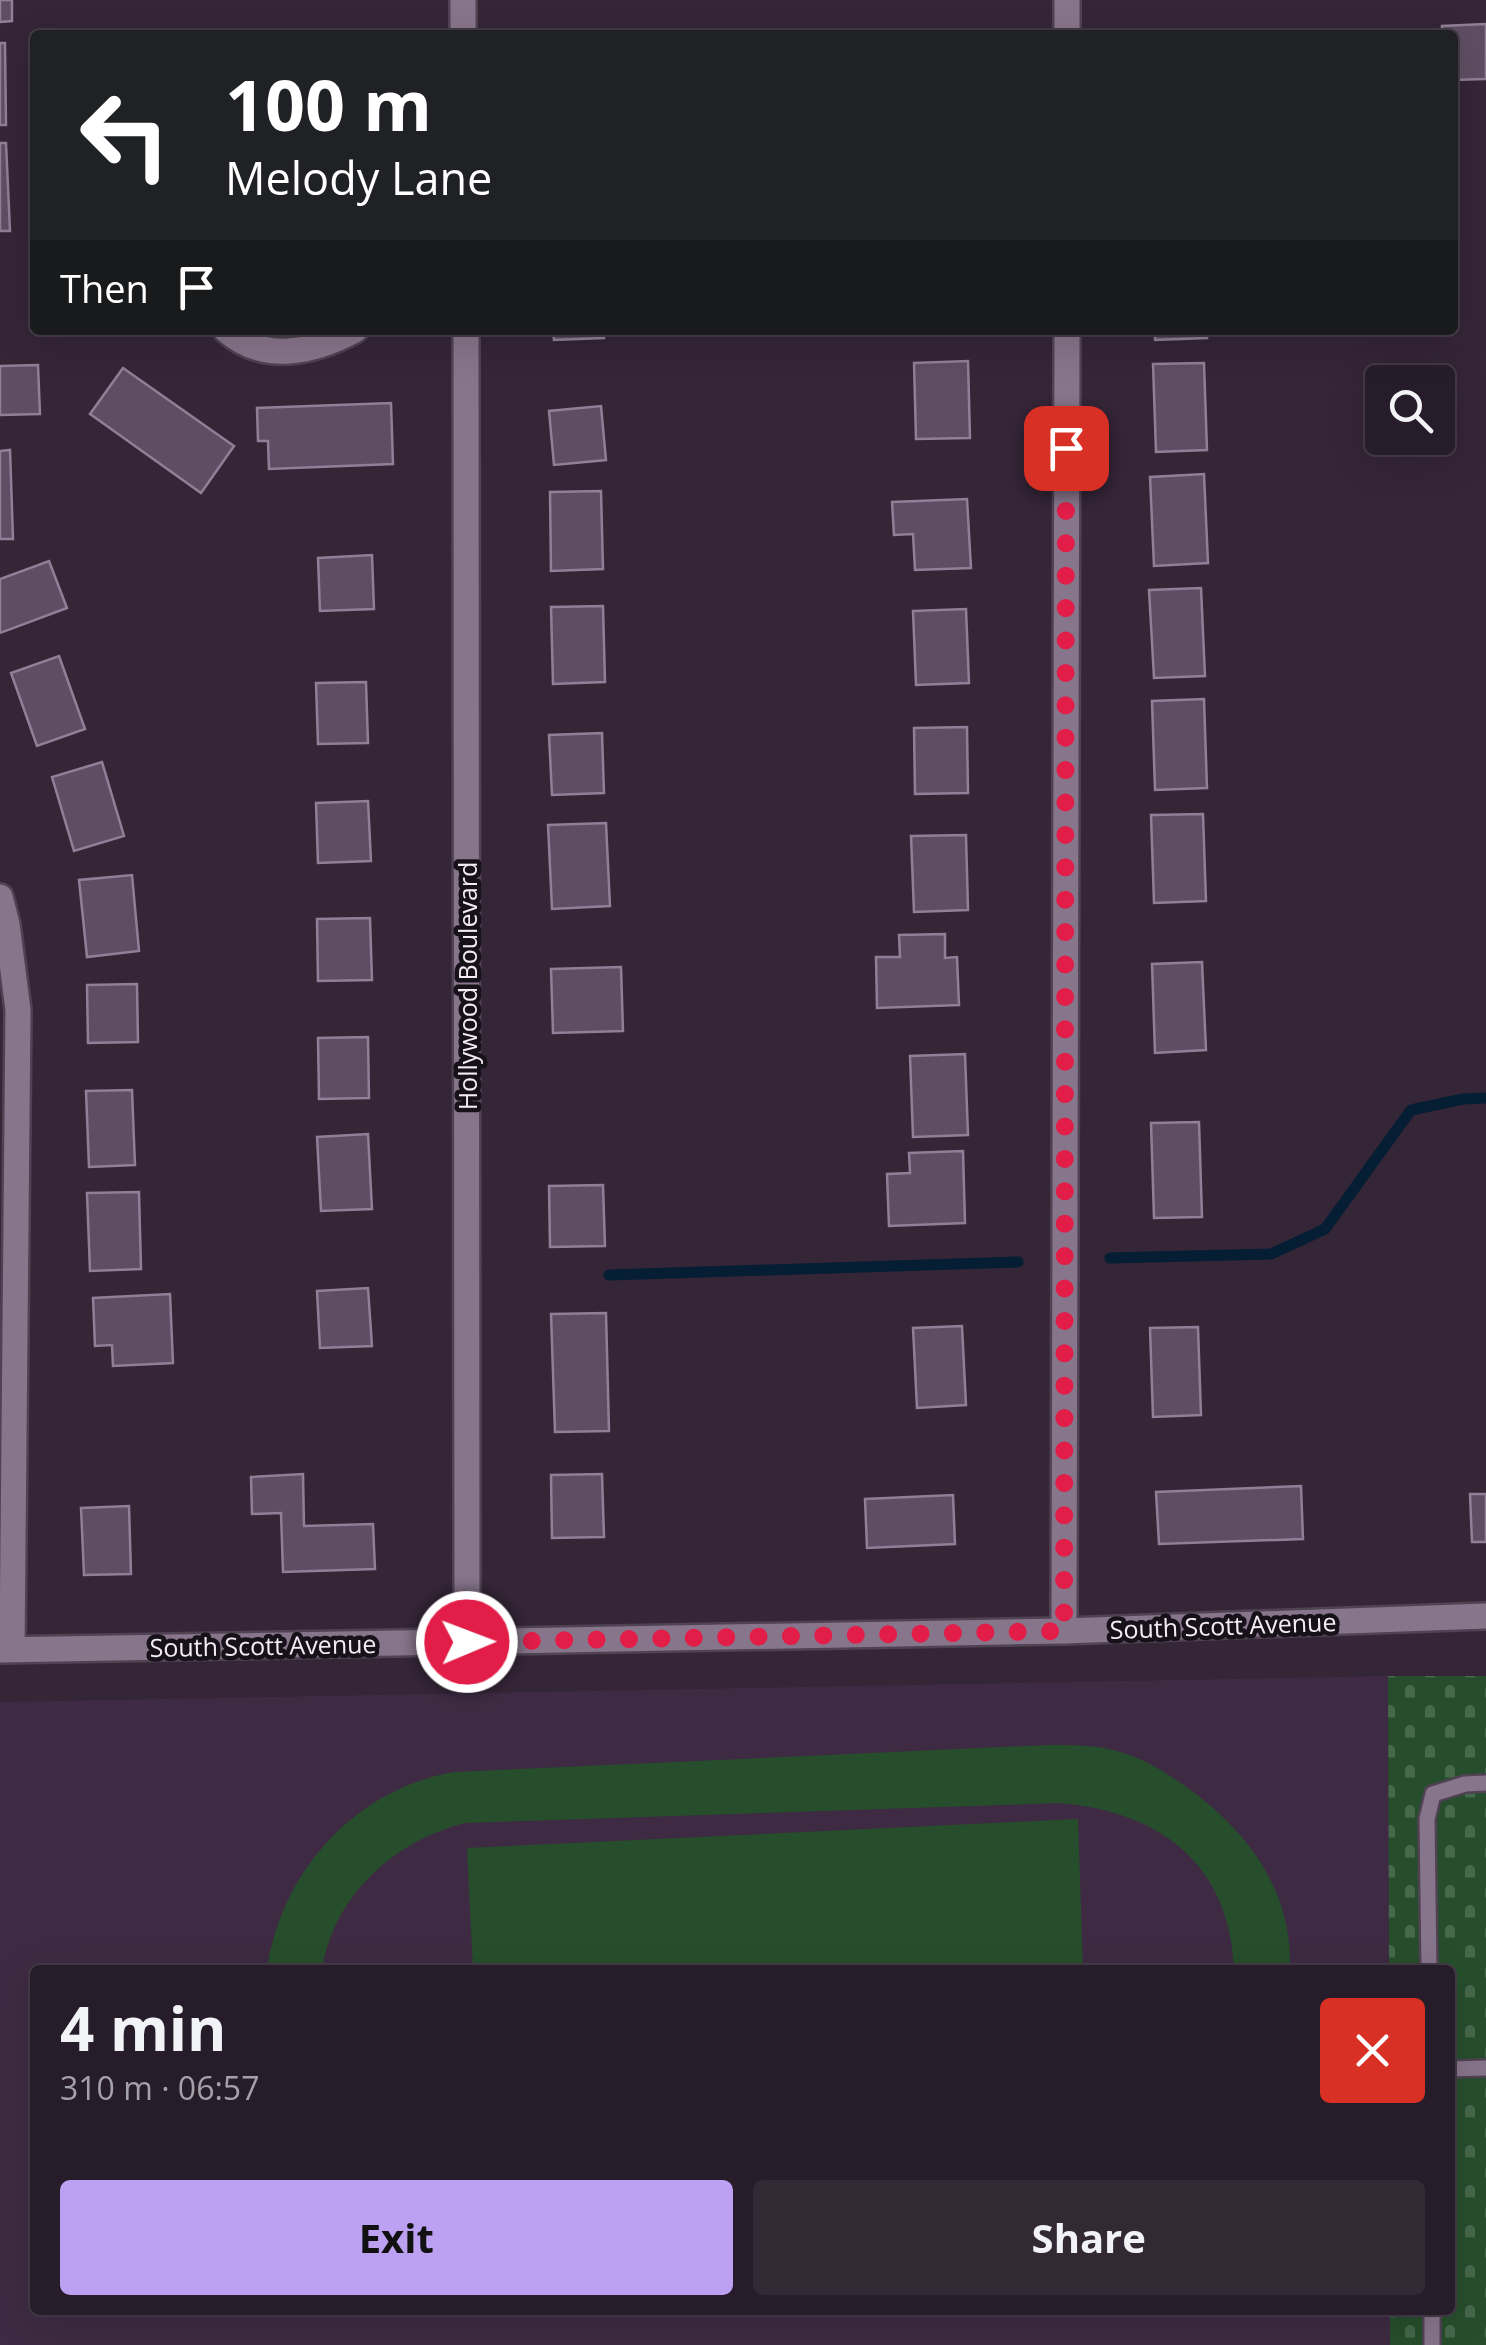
<!DOCTYPE html>
<meta charset="utf-8">
<style>
body{margin:0;font-family:"Open Sans",sans-serif;background:#332935;color:#f1f3f6;height:100vh;display:flex;flex-direction:column;font-size:38px;white-space:nowrap}
*{box-sizing:border-box;margin:0}
p{font-size:32px;color:#a4a1a8}
.icon{flex:none;width:55px;height:55px;fill:none;stroke:currentColor;stroke-width:2;stroke-linecap:round;stroke-linejoin:round}
.map{position:relative;flex:1;overflow:hidden}
.details{position:absolute;left:30px;top:1965px;width:1425px;height:350px;display:flex;flex-direction:column;background:#271c29;border-radius:10px;box-shadow:0 10px 40px #0002,0 0 0 2px #433a46}
.details>*{flex:none}
.banner{position:absolute;left:30px;top:30px;width:1428px;height:305px;border-radius:10px;box-shadow:0 10px 40px #0002,0 0 0 2px #433a46;background:#202124;color:#fff;overflow:hidden}
.fabs{position:absolute;left:1365px;top:365px;display:grid;gap:20px}
.fabs a{display:grid;place-items:center;width:90px;height:90px;border-radius:10px;background:#271c29;box-shadow:0 10px 40px #0002,0 0 0 2px #433a46;font-size:50px}
.pin{position:absolute;display:grid;place-items:center;width:85px;height:85px;color:#fff;margin:-42px;border-radius:20px;box-shadow:0 5px 15px #0006}
.me{position:absolute;width:110px;margin:-55px;rotate:89deg;stroke-linejoin:round;filter:drop-shadow(0 0 8px #0008)}
.turn{display:flex;align-items:center;gap:35px;height:210px;padding:0 30px;font-size:45px}
.turn .icon{width:130px;height:130px;stroke-width:2.5}
.turn b{display:block;font-size:70px;line-height:85px}
.then{display:flex;align-items:center;height:95px;padding:0 30px;background:#0003;gap:20px;font-size:38px}
.round{display:grid;place-items:center;flex:none;width:105px;height:105px;border-radius:10px;background:#332935}
.headline{display:flex;align-items:center;justify-content:space-between;height:170px;padding:0 30px}
h1{font-size:60px;font-weight:700;line-height:75px}
.cta{display:flex;gap:20px;margin-top:auto;padding:20px 30px}
.cta a{flex:1;height:115px;border-radius:10px;background:#bca0f2;color:#111;font-size:40px;font-weight:700;line-height:115px;text-align:center}
.cta a+a{background:#332935;color:#f1f3f6}
.map>svg:first-child{display:block}
.built{fill:#3e2b43}
.grass{fill:#264e2c}
.cemetery{fill:url(#cemetery-stones)}
.lines{fill:none;stroke-linecap:round;stroke-linejoin:round}
.stream{stroke:#051e34;stroke-width:11}
.building{fill:#5e4e63;stroke:#907f96;stroke-width:2.5}
.service-casing{stroke:#4f4253;stroke-width:20}
.minor-casing{stroke:#4f4253;stroke-width:30}
.service{stroke:#87758b;stroke-width:15}
.minor{stroke:#87758b;stroke-width:25}
.route{stroke:#e11d48;stroke-width:18;stroke-dasharray:0 32.4}
.labels{text-anchor:middle;dominant-baseline:central;stroke-width:9;stroke-linejoin:round;paint-order:stroke}
.street-label{font-size:25px;fill:#f5ebf7;stroke:#171119}
</style>
<div class="map">
<svg width="1486" height="2345" viewBox="0 0 1486 2345">
<defs>
<pattern id="cemetery-stones" width="16" height="16" patternUnits="userSpaceOnUse" patternTransform="scale(2.5)"><rect width="16" height="16" fill="#264e2c"/><path d="M2 7V4a2 2 0 0 1 4 0v3zM10 15v-3a2 2 0 0 1 4 0v3z" fill="#46684b"/></pattern>
</defs>
<rect width="100%" height="100%" fill="#342537"/>
<polygon class="built" points="1388,1676 1389,1970 35,1970 35,2310 1390,2310 1390,2345 0,2345 0,1702"/>
<g class="grass">
<path d="M1048 1745C1071 1745 1095 1745 1117 1751 1142 1758 1164 1771 1185 1786 1247 1830 1293 1890 1290 1970H1234C1230 1863 1159 1811 1059 1803L465 1823C394 1841 334 1895 322 1970H267C281 1872 355 1789 454 1772Z"/>
<polygon points="1078,1819 1083,1970 473,1970 467,1848"/>
</g>
<polygon class="cemetery" points="1388,1676 1486,1676 1486,2345 1390,2345 1390,2310 1450,2310 1450,1970 1389,1970"/>
<g class="lines">
<g class="stream">
<polyline points="1110,1258 1271,1254 1325,1229 1411,1110 1463,1099 1486,1098"/>
<polyline points="609,1275 1018,1262"/>
</g>
</g>
<g class="building">
<polygon points="0,0 12,0 12,21 0,22"/>
<polygon points="1486,24 1486,79 1452,80 1452,35 1442,35 1442,26"/>
<polygon points="1276,31 1277,35 1188,35 1188,34"/>
<polygon points="0,43 5,43 6,125 0,125"/>
<polygon points="0,143 6,143 10,231 0,231"/>
<polygon points="90,330 149,330 149,331 91,334"/>
<polygon points="553,330 604,330 604,338 554,340"/>
<polygon points="1155,330 1206,330 1207,338 1155,340"/>
<polygon points="968,361 970,438 916,439 914,363"/>
<polygon points="1204,363 1207,450 1156,452 1153,364"/>
<polygon points="38,365 40,414 0,415 0,366"/>
<polygon points="123,368 234,446 201,493 90,414"/>
<polygon points="391,403 393,464 269,469 268,441 258,441 257,408"/>
<polygon points="601,406 606,460 554,465 549,411"/>
<polygon points="10,450 13,539 0,539 0,451"/>
<polygon points="1204,474 1208,563 1154,566 1150,477"/>
<polygon points="601,491 603,569 551,571 550,492"/>
<polygon points="967,499 971,568 915,570 913,534 894,535 892,502"/>
<polygon points="372,555 374,609 320,611 318,558"/>
<polygon points="49,561 67,608 0,633 0,579"/>
<polygon points="1201,588 1205,676 1154,678 1149,590"/>
<polygon points="603,606 605,682 553,684 551,607"/>
<polygon points="966,609 969,683 916,685 913,611"/>
<polygon points="59,656 85,729 37,746 11,673"/>
<polygon points="366,682 368,743 318,744 316,683"/>
<polygon points="1204,699 1207,788 1155,790 1152,701"/>
<polygon points="967,727 968,793 915,794 914,728"/>
<polygon points="602,733 604,793 552,795 549,735"/>
<polygon points="102,762 124,836 74,851 52,777"/>
<polygon points="368,801 371,861 318,863 316,803"/>
<polygon points="1203,814 1206,901 1154,903 1151,815"/>
<polygon points="606,823 610,906 552,909 548,825"/>
<polygon points="966,835 968,910 914,912 911,836"/>
<polygon points="132,875 139,951 87,957 79,880"/>
<polygon points="370,918 372,980 318,981 317,919"/>
<polygon points="945,934 945,958 957,957 959,1005 877,1008 876,957 900,957 899,935"/>
<polygon points="1202,962 1206,1050 1155,1053 1152,964"/>
<polygon points="621,967 623,1031 553,1033 551,969"/>
<polygon points="137,984 138,1042 88,1043 87,985"/>
<polygon points="368,1037 369,1098 319,1099 318,1038"/>
<polygon points="965,1054 968,1135 913,1137 910,1056"/>
<polygon points="132,1090 135,1165 89,1167 86,1091"/>
<polygon points="1199,1122 1202,1217 1154,1218 1151,1123"/>
<polygon points="368,1134 372,1209 321,1211 317,1137"/>
<polygon points="963,1151 965,1223 889,1226 887,1174 910,1173 909,1153"/>
<polygon points="603,1185 605,1246 550,1247 549,1186"/>
<polygon points="139,1192 141,1269 90,1271 87,1193"/>
<polygon points="368,1288 372,1346 320,1348 317,1291"/>
<polygon points="170,1294 173,1363 113,1366 112,1345 95,1346 93,1298"/>
<polygon points="606,1313 609,1431 555,1432 551,1314"/>
<polygon points="962,1326 966,1405 917,1408 913,1328"/>
<polygon points="1198,1327 1201,1415 1153,1417 1150,1328"/>
<polygon points="303,1474 304,1526 373,1524 375,1569 283,1572 281,1513 252,1514 251,1477"/>
<polygon points="602,1474 604,1537 552,1538 551,1475"/>
<polygon points="1301,1486 1303,1539 1159,1544 1156,1492"/>
<polygon points="1470,1494 1486,1494 1486,1542 1472,1542"/>
<polygon points="953,1495 955,1544 867,1548 865,1499"/>
<polygon points="129,1506 131,1574 84,1575 81,1508"/>
</g>
<g class="lines">
<g class="service-casing">
<g id="service">
<polyline points="1429,1970 1427,1819 1433,1794 1465,1784 1486,1783"/>
<polyline points="1450,2069 1486,2068"/>
<polyline points="1432,2310 1432,2345"/>
</g>
</g>
<g class="minor-casing">
<g id="minor">
<polyline points="463,0 463,35"/>
<polyline points="1067,35 1067,0"/>
<path d="M226 330C264 364 314 352 355 330"/>
<polyline points="466,330 467,1641"/>
<polyline points="0,897 7,924 18,1010 12,1649"/>
<polyline points="1064,1631 1067,330"/>
<polyline points="0,1650 1064,1631 1486,1616"/>
</g>
</g>
<use href="#service" class="service"/>
<use href="#minor" class="minor"/>
</g>
<g class="lines">
<polyline class="route" points="467,1642 1064,1631 1066,448"/>
</g>
<g class="labels">
<g class="street-label">
<text transform="translate(467 986) rotate(-90)">Hollywood Boulevard</text>
<text transform="translate(1223 1625) rotate(-2)">South Scott Avenue</text>
<text transform="translate(263 1645) rotate(-1)">South Scott Avenue</text>
</g>
</g>
</svg>
<div class="fabs">
<a><svg class="icon" aria-label="search" viewBox="0 0 24 24"><circle cx="10" cy="10" r="6"/><path d="M15 15l6 6"/></svg></a>
</div>
<div class="pin" style="left:1066px;top:448px;background:#d93025"><svg class="icon" aria-label="arrive" viewBox="0 0 24 24"><path d="M6 21V4h12l-3 4 3 4H6"/></svg></div>
<svg class="me" style="left:467px;top:1642px" viewBox="-20 -20 40 40"><circle r="17" fill="#e11d48" stroke="#fff" stroke-width="3"/><path d="M0-11L8 9 0 5-8 9z" fill="#fff"/></svg>
<div class="banner">
<div class="turn"><svg class="icon" aria-label="left" viewBox="0 0 24 24"><path d="M17 20v-9H6M10 6l-5 5 5 5"/></svg><div><b>100 m</b>Melody Lane</div></div>
<div class="then">Then<svg class="icon" aria-label="arrive" viewBox="0 0 24 24"><path d="M6 21V4h12l-3 4 3 4H6"/></svg></div>
</div>
<section class="details">
<div class="headline"><div><h1>4 min</h1><p>310 m · 06:57</p></div><a class="round" style="background:#d93025;color:#fff"><svg class="icon" aria-label="close" viewBox="0 0 24 24"><path d="M6 6l12 12M18 6L6 18"/></svg></a></div>
<div class="cta"><a>Exit</a><a>Share</a></div>
</section>
</div>
